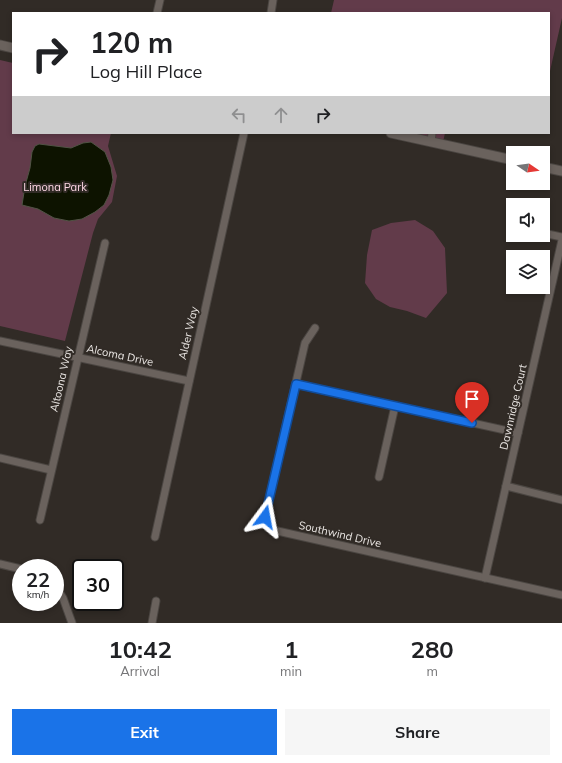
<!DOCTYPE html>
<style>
body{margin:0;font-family:Mulish,sans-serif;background:#f6f6f6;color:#202124;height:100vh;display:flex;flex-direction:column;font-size:15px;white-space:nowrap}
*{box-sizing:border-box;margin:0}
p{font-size:13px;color:#757577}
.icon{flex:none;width:22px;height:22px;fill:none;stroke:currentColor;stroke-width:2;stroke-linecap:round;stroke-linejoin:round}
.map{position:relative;height:623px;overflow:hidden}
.drawer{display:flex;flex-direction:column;background:#fff;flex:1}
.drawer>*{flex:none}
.guide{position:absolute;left:12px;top:12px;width:538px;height:122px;border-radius:0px;box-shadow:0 2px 6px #0003;background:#fff;color:#202124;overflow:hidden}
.needle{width:26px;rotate:103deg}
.buttons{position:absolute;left:506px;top:146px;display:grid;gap:8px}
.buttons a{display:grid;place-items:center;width:44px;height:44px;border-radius:0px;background:#fff;box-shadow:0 2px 6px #0003;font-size:20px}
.speed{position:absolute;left:12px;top:559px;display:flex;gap:8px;font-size:20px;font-weight:700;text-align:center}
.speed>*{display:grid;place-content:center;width:52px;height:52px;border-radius:50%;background:#fff;box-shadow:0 2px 6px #0003;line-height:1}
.speed small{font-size:10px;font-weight:400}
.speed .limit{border:2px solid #111;border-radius:6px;background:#fff;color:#111}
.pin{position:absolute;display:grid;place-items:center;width:34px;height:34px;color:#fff;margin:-41px -17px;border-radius:50% 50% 50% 0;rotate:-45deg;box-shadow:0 0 4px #0007}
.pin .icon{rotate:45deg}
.me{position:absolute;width:44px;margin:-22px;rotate:13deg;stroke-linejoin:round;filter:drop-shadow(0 0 3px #0008)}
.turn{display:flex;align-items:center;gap:14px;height:84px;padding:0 12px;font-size:18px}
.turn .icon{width:52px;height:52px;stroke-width:2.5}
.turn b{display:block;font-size:28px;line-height:34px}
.lanes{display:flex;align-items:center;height:38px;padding:0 12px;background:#0003;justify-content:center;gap:20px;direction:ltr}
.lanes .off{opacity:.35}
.eta{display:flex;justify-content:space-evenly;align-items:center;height:68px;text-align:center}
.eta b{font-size:24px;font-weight:700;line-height:28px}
.button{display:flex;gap:8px;margin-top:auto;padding:8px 12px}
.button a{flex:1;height:46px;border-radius:0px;background:#1a73e8;color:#fff;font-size:16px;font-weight:700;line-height:46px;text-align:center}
.button a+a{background:#f6f6f6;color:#202124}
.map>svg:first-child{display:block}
.green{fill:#623b4a}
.water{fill:#0d1300;stroke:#505344}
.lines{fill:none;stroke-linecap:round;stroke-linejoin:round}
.street-casing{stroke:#4b4642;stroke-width:9}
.secondary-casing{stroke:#4b4642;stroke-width:11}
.street{stroke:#6a625d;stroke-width:7}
.secondary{stroke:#6a625d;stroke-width:9}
.route-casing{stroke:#114b97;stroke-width:10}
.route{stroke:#1a73e8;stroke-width:7}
.labels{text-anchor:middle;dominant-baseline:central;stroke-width:4;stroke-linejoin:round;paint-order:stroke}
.park-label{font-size:11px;fill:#ffd9e6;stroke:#312b26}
.street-label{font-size:11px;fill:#ebe7e4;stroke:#312b26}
</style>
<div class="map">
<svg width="562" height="623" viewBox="0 0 562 623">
<rect width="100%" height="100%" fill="#312b26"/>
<g class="green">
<polygon points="334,0 562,0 562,18 550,71 549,13 331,13"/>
<polygon points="0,60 13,63 13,133 111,133 108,146 117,176 112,202 98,219 93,233 65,341 0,326"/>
<polygon points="405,133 445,133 443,142"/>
<polygon points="415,220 433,231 445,248 447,293 426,318 407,311 390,307 376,299 365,283 367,255 372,230 391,223"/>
</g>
<polygon class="water" points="91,142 105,152 111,167 113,180 109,195 104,205 95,212 82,219 69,221 54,218 38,209 22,205 25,186 30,168 32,152 35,146 39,144 71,148 83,143"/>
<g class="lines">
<g class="street-casing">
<g id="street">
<polyline points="157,13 160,0"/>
<polyline points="271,13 273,0"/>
<polyline points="431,142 432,133"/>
<polyline points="512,226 513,226"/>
<polyline points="543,233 562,237"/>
<polyline points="315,328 305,343 265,517 273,530 562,595"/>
<polyline points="0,341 189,381"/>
<polyline points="296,384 518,433"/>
<polyline points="0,458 51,470"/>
<polyline points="379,477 395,406"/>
<polyline points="506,486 562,500"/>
<polyline points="40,520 105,243"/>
<polyline points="155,537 244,133"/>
<polyline points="0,564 21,569"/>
<polyline points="485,578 562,240"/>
<polyline points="55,585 63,598 72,623"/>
<polyline points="152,623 156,601"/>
</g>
</g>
<g class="secondary-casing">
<g id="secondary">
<polyline points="0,45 13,48"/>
<polyline points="391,133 513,160"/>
<polyline points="543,167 562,171"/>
</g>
</g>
<use href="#street" class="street"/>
<use href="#secondary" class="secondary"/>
</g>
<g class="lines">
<g class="route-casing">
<polyline id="route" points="265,517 296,384 472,423"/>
</g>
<use href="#route" class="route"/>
</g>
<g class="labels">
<g class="park-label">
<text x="55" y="187">Limona Park</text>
</g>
<g class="street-label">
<text transform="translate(188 333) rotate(-77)">Alder Way</text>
<text transform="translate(120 355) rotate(12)">Alcoma Drive</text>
<text transform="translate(61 379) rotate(-77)">Altoona Way</text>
<text transform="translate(513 407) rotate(-77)">Dawnridge Court</text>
<text transform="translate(340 534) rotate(13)">Southwind Drive</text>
</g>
</g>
</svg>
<div class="buttons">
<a><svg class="needle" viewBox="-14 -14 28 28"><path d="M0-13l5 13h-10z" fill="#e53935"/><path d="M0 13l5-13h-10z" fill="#757577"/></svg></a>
<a><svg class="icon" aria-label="sound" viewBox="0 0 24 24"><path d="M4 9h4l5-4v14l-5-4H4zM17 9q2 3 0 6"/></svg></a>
<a><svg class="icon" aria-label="layers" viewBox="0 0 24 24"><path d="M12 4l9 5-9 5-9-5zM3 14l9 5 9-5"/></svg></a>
</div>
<div class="speed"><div>22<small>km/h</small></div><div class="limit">30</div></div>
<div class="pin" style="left:472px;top:423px;background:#d93025"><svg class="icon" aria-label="arrive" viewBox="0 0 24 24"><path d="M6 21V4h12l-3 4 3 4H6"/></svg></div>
<svg class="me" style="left:265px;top:517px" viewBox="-20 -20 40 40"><path d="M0-17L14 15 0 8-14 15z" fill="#1a73e8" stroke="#fff" stroke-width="4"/></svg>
<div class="guide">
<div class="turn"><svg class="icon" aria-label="right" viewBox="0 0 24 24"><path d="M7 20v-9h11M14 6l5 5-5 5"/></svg><div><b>120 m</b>Log Hill Place</div></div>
<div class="lanes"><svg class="icon off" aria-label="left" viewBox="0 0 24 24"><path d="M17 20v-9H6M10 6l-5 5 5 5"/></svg><svg class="icon off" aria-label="ahead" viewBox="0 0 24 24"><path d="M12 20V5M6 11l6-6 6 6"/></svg><svg class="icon" aria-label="right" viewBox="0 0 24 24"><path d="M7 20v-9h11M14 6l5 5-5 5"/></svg></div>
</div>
</div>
<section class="drawer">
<div class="eta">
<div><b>10:42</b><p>Arrival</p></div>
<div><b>1</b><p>min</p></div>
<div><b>280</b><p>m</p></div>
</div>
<div class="button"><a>Exit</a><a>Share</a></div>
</section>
